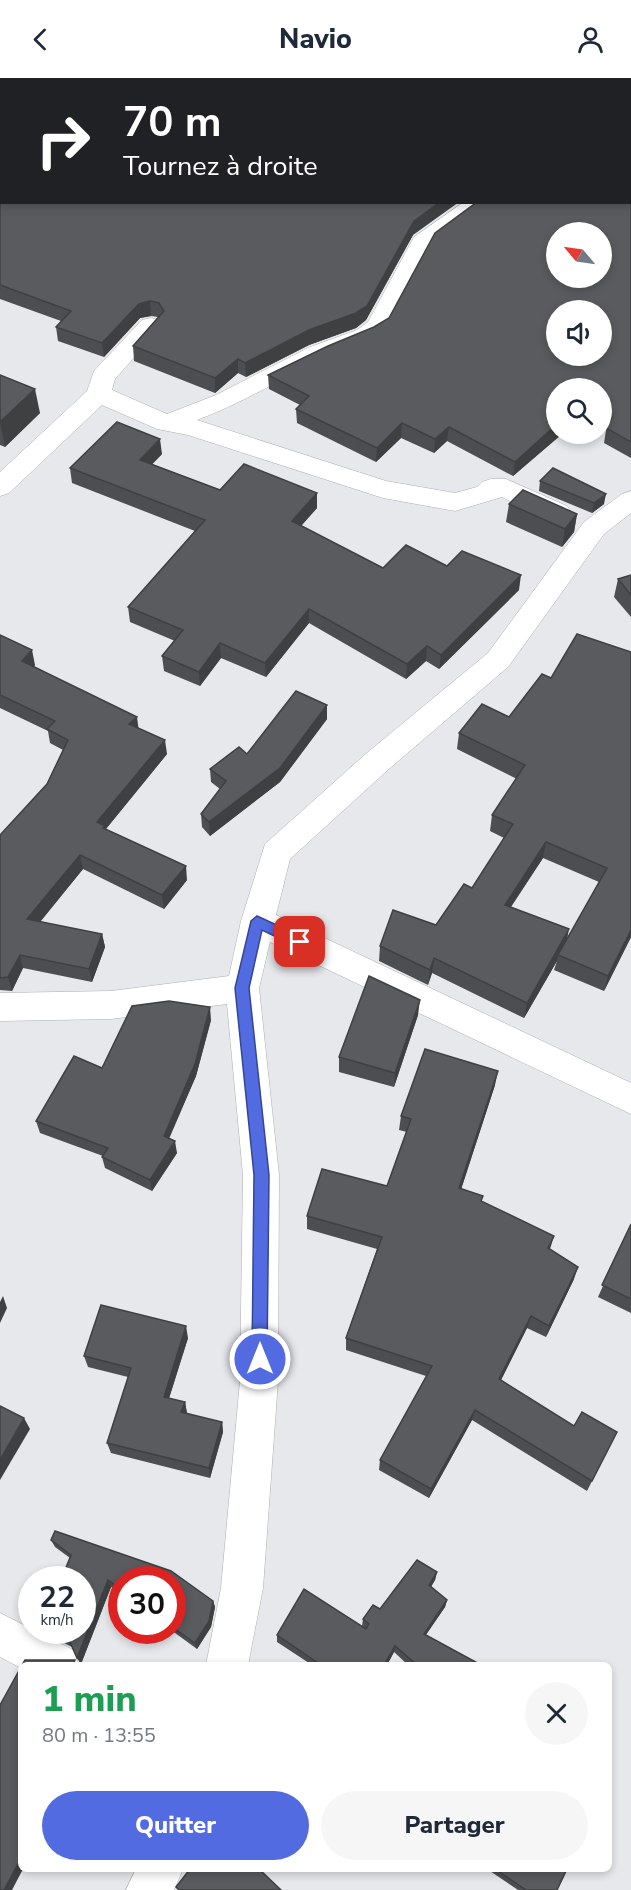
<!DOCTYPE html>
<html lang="fr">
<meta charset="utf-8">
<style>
body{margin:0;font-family:"Nunito Sans",sans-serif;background:#f6f6f7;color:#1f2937;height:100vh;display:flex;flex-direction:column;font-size:22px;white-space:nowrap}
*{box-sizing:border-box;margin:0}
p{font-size:20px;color:#747a83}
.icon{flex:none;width:33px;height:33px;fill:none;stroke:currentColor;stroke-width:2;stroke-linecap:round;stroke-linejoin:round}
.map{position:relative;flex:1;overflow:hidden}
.panel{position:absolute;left:18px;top:1584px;width:594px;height:210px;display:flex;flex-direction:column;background:#fff;border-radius:9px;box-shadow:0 3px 9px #0003}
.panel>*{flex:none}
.guide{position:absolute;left:0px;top:0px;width:632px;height:126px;box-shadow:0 3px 9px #0003;background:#202124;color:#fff;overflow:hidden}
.needle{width:39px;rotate:299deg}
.controls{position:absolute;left:546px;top:144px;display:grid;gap:12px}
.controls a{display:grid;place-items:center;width:66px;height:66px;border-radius:50%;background:#fff;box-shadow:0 3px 9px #0003;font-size:30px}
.speed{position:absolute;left:18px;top:1488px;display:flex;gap:12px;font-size:30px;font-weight:700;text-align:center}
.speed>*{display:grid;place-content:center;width:78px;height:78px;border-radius:50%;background:#fff;box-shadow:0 3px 9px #0003;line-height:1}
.speed small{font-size:15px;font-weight:400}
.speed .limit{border:9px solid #d22;background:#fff;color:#111}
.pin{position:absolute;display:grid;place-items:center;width:51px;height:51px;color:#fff;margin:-26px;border-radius:12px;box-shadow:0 3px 9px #0006}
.me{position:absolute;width:66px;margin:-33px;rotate:0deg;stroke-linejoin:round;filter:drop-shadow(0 0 4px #0008)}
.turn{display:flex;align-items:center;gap:21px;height:126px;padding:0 24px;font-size:27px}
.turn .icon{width:78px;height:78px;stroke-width:2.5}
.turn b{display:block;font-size:42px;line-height:51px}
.round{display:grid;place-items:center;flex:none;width:63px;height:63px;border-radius:32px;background:#f6f6f7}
.summary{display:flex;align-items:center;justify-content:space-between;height:102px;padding:0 24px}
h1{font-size:36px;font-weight:800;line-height:45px;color:#1e9e55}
.action{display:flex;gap:12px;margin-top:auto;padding:12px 24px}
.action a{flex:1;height:69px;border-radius:36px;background:#526be1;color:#fff;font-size:24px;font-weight:800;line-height:69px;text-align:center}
.action a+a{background:#f6f6f7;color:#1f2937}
header{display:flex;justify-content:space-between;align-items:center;height:78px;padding:0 24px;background:#fff;font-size:27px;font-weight:800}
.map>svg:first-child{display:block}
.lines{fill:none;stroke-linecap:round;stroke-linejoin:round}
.minor-casing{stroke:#adafb3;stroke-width:1}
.minor{fill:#fff;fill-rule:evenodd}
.wall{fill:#4d4e51;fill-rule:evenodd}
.shaded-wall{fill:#3e4042}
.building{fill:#595b5e;stroke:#3e4042;stroke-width:1.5;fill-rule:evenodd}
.route{fill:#526be1;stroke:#354692;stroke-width:1.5}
</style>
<header><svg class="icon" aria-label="back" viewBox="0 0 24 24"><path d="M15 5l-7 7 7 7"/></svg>Navio<svg class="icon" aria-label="person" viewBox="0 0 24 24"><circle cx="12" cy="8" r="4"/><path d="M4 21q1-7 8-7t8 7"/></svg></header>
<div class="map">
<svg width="631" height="1812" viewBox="0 0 631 1812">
<rect width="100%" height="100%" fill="#e6e8ec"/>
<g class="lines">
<g class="minor-casing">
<g id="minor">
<path d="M464 124H492L432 168 387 253C369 267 348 270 327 280 283 299 243 325 197 342L386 403 455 415 477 409 482 404 491 401H506L567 428 571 434 567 440C547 446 521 428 502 419L455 433 383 420 188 357 157 351 102 327 9 415 0 418V394L87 313 94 293 142 242 151 240 160 242 163 247 115 301 112 312 167 336 216 317 310 269 357 252 368 244 414 159Z"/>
<polygon points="631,413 631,435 604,456 508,589 390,690 290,781 276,837 631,1005 631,1036 270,864 259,910 279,1097 278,1303 263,1510 248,1587 206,1587 221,1510 240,1303 243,1097 227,926 111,941 0,943 0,915 111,913 229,898 241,843 265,766 368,674 488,575 584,444 622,416"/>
<polygon points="0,1535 73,1572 79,1587 21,1587 21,1590 0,1579"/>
<polygon points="136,1791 183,1791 174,1812 126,1812"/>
</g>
</g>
<use href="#minor" class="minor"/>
</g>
<g class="wall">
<polygon points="0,0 631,0 631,380 604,365 606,352 602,350 602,310 556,310 556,356 562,356 513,398 447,363 434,375 401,360 376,384 297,345 296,331 300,327 269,311 268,297 374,249 630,124 2,2 2,124 413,157 366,242 356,250 309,267 246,299 238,295 215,315 134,283 133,268 158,239 151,238 140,240 104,279 58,263 56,249 61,243 0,221"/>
<polygon points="0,297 40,335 5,369 0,367"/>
<polygon points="162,376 152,386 220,412 317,415 317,430 301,448 383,490 447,488 519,512 439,591 426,583 406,601 309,545 266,599 221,580 200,608 164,593 162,578 175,563 130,544 128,529 195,453 72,405 70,390"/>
<polygon points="540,403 604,426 592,435 539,413"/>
<polygon points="509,426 577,436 574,454 562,469 506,444"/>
<polygon points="631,497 631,539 614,519 618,501"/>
<polygon points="0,557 35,587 34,589 139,650 167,676 106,751 187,802 164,831 83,791 40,844 102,856 105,869 92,904 23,890 12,913 0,912 0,757 47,706 63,672 50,665 48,653 0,630"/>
<path d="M631 574V859L604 913 554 892 557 883 524 940 432 895 428 907 379 883 380 868 436 847 472 810 504 760 490 753 492 737 517 701 457 671 459 655 509 639 551 600ZM543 780 599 804 567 861 511 829Z"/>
<polygon points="327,627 327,641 280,704 210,758 202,749 201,736 220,711 211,704 210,691 247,676"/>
<polygon points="418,937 394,1009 339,994 339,979"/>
<polygon points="211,942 196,998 169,1061 177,1075 152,1113 105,1090 102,1079 103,1078 40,1055 36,1043 102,990"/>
<polygon points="495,1007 461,1111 482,1124 550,1172 574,1201 546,1259 527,1250 501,1302 574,1348 617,1354 587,1413 472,1342 429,1420 379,1392 380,1382 426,1298 346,1272 346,1260 377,1171 307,1151 307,1138 387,1108 407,1054 399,1052 401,1038"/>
<polygon points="631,1146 631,1235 598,1219"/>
<polygon points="188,1260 169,1320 185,1324 187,1336 222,1344 223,1354 210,1400 111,1375 107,1365 128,1299 88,1289 84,1278"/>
<polygon points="55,1453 171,1493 213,1523 215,1529 211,1549 197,1571 171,1552 172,1552 172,1502 122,1502 122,1517 111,1509 81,1586 72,1569 46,1556 44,1552 82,1552 82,1502 61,1502 70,1480 55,1469 51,1462"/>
<polygon points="437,1494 435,1502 431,1509 447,1522 445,1529 426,1557 481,1587 408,1587 394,1574 387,1587 312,1587 277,1564 277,1557 366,1551 362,1548 363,1541 380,1531"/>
<polygon points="487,1791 567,1791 557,1812 518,1812"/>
</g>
<g class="shaded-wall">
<polygon points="440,124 459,124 413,157 366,242 356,250 309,267 246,299 245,285 309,252 414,143"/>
<polygon points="150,223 151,238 140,240 104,279 102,265 139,226"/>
<polygon points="238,281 238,295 215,315 215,300"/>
<polygon points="35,311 40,335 5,369 0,344"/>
<polygon points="402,345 401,360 376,384 377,370"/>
<polygon points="556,347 556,356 562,356 513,398 515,384"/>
<polygon points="449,349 447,363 434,375 435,361"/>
<polygon points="160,361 162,376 142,397 140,382"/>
<polygon points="317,415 317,430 292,458 292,443"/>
<polygon points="606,416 604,426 592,435 594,425"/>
<polygon points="577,436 574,454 562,469 565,451"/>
<polygon points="521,497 519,512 439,591 441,577"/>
<polygon points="309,531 309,545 266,599 265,585"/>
<polygon points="220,565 221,580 200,608 199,594"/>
<polygon points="427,568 426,583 406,601 407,586"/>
<polygon points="32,572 35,587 25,598 22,583"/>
<polygon points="327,627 327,641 280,704 210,758 209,744"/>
<polygon points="137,639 139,654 129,646"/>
<polygon points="165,662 167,676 105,752 97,744"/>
<polygon points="546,764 543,780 502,842 505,827"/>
<polygon points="80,777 83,791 31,855 27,841"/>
<polygon points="186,788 187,802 164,831 162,817"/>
<polygon points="569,851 566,867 558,877 557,883 524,940 527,925"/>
<polygon points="631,852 631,859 604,913 608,898"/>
<polygon points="102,856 105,869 92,904 89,891"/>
<polygon points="20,877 23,890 12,913 8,899"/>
<polygon points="434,880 432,895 428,907 430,892"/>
<polygon points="420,922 418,937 394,1009 395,995"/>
<polygon points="210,929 211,942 196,998 165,1069 164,1058"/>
<polygon points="498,993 495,1007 457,1124 459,1110"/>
<polygon points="175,1063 177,1075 152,1113 150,1102"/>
<polygon points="554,1158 550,1171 544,1183 548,1170"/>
<polygon points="578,1189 574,1201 546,1259 549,1248"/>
<polygon points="3,1218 7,1230 0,1245 0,1224"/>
<polygon points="531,1238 527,1250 496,1312 499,1301"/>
<polygon points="186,1248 188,1260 166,1330 164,1319"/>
<polygon points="185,1324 187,1335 184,1345 181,1334"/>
<polygon points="475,1332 472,1342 429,1420 431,1411"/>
<polygon points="24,1340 30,1351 0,1402 0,1382"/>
<polygon points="222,1344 223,1354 210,1400 209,1390"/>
<polygon points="437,1494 435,1502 427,1515 429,1507"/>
<polygon points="108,1502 111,1509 81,1586 77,1580"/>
<polygon points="447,1522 445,1529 422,1562 424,1556"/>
<polygon points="213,1523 215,1529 211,1549 197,1571 195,1565"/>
<polygon points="395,1568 394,1574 387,1587 384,1587"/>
<polygon points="21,1780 21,1791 23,1791 12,1812 4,1812"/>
</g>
<g class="building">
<path d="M0 0H631V364L606 350 612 339 602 334V310H556V347L515 384 449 349 435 361 402 345 377 370 296 331 309 318 268 297 328 268 374 249 389 240 435 155 477 124H630V2H2V124H440L414 143 367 228 356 235 309 252 245 285 238 281 215 300 133 268 164 233 159 225 150 223 139 226 102 265 56 249 71 233 0 207ZM556 154H602V200H556ZM556 232H602V278H556Z"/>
<polygon points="0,297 35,311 0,344"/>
<polygon points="117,344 160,361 140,382 220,412 244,386 317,415 292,443 383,490 406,467 447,488 462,473 521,497 441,577 427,568 407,586 309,531 265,585 220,565 199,594 162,578 183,552 128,529 205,442 70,390"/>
<polygon points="553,390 606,416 594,425 540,403"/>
<polygon points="523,412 577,436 565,451 509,426"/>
<polygon points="631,497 631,517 618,501"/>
<polygon points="577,556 631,574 631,852 608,898 558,877 607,790 546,764 505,827 569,851 527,925 434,880 430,892 380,868 393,832 436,847 464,806 472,810 513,746 492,737 525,687 459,655 482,626 509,639 542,596 551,600"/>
<polygon points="0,557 32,572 22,583 137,639 129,646 165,662 97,744 105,748 103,750 186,788 162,817 80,777 27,841 102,856 89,891 20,877 8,899 0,900 0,757 47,706 68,662 47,651 55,643 0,617"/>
<polygon points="296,613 327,627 280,690 209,744 201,736 226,703 210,691 239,669 247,676"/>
<polygon points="369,898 420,922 395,995 339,979"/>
<polygon points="169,923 210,929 195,986 164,1058 175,1063 150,1102 102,1079 108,1070 36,1043 74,978 102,990 132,928"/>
<polygon points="425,971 498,993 459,1110 483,1118 481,1123 554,1158 548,1170 578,1189 549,1248 531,1238 499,1301 574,1348 582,1334 617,1354 592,1403 475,1332 431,1411 380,1382 432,1288 346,1260 382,1159 307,1138 322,1091 387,1108 411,1041 401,1038"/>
<polygon points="631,1146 631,1221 602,1207"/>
<polygon points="101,1227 186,1248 164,1319 185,1324 181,1334 222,1344 209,1390 107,1365 131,1290 84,1278"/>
<polygon points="0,1328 24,1340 0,1382"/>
<polygon points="55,1453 171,1493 213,1523 209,1543 195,1565 172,1549 172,1502 122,1502 122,1512 108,1502 77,1580 70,1564 47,1552 82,1552 82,1502 61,1502 71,1477 51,1462"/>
<polygon points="417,1482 437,1494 429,1507 447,1522 424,1556 481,1587 417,1587 395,1568 384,1587 321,1587 277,1557 304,1511 366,1551 369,1546 363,1541 373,1527 380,1531"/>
<polygon points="25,1582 75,1582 73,1587 22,1587"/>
<polygon points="21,1589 21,1780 4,1812 0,1812 0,1627"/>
<polygon points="190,1791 259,1791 281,1812 179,1812 176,1809"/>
<polygon points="495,1791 567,1791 557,1812 526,1812"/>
</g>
<polygon class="route" points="257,838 305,860 307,864 300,870 262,852 249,910 269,1097 267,1281 265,1286 260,1288 254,1286 252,1281 254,1097 235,910 251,843"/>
</svg>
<div class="controls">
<a><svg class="needle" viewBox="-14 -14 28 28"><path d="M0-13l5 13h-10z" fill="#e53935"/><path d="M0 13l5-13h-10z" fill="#747a83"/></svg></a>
<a><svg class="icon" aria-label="sound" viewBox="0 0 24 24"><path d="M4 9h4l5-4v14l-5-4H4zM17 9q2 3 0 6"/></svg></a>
<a><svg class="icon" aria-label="search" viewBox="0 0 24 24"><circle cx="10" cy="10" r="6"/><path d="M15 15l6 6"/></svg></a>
</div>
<div class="speed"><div>22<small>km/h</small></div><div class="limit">30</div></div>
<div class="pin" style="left:300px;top:864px;background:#d93025"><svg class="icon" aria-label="arrive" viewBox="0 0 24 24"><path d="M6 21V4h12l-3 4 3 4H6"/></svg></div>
<svg class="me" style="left:260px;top:1281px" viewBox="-20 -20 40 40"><circle r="17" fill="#526be1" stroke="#fff" stroke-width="3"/><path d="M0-11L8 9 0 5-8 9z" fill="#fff"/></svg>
<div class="guide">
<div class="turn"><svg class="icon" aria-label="right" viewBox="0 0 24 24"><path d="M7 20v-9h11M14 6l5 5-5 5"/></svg><div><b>70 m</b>Tournez à droite</div></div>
</div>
<section class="panel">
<div class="summary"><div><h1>1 min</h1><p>80 m · 13:55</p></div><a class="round"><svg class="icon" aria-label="close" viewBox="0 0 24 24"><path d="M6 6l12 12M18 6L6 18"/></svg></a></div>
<div class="action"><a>Quitter</a><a>Partager</a></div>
</section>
</div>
